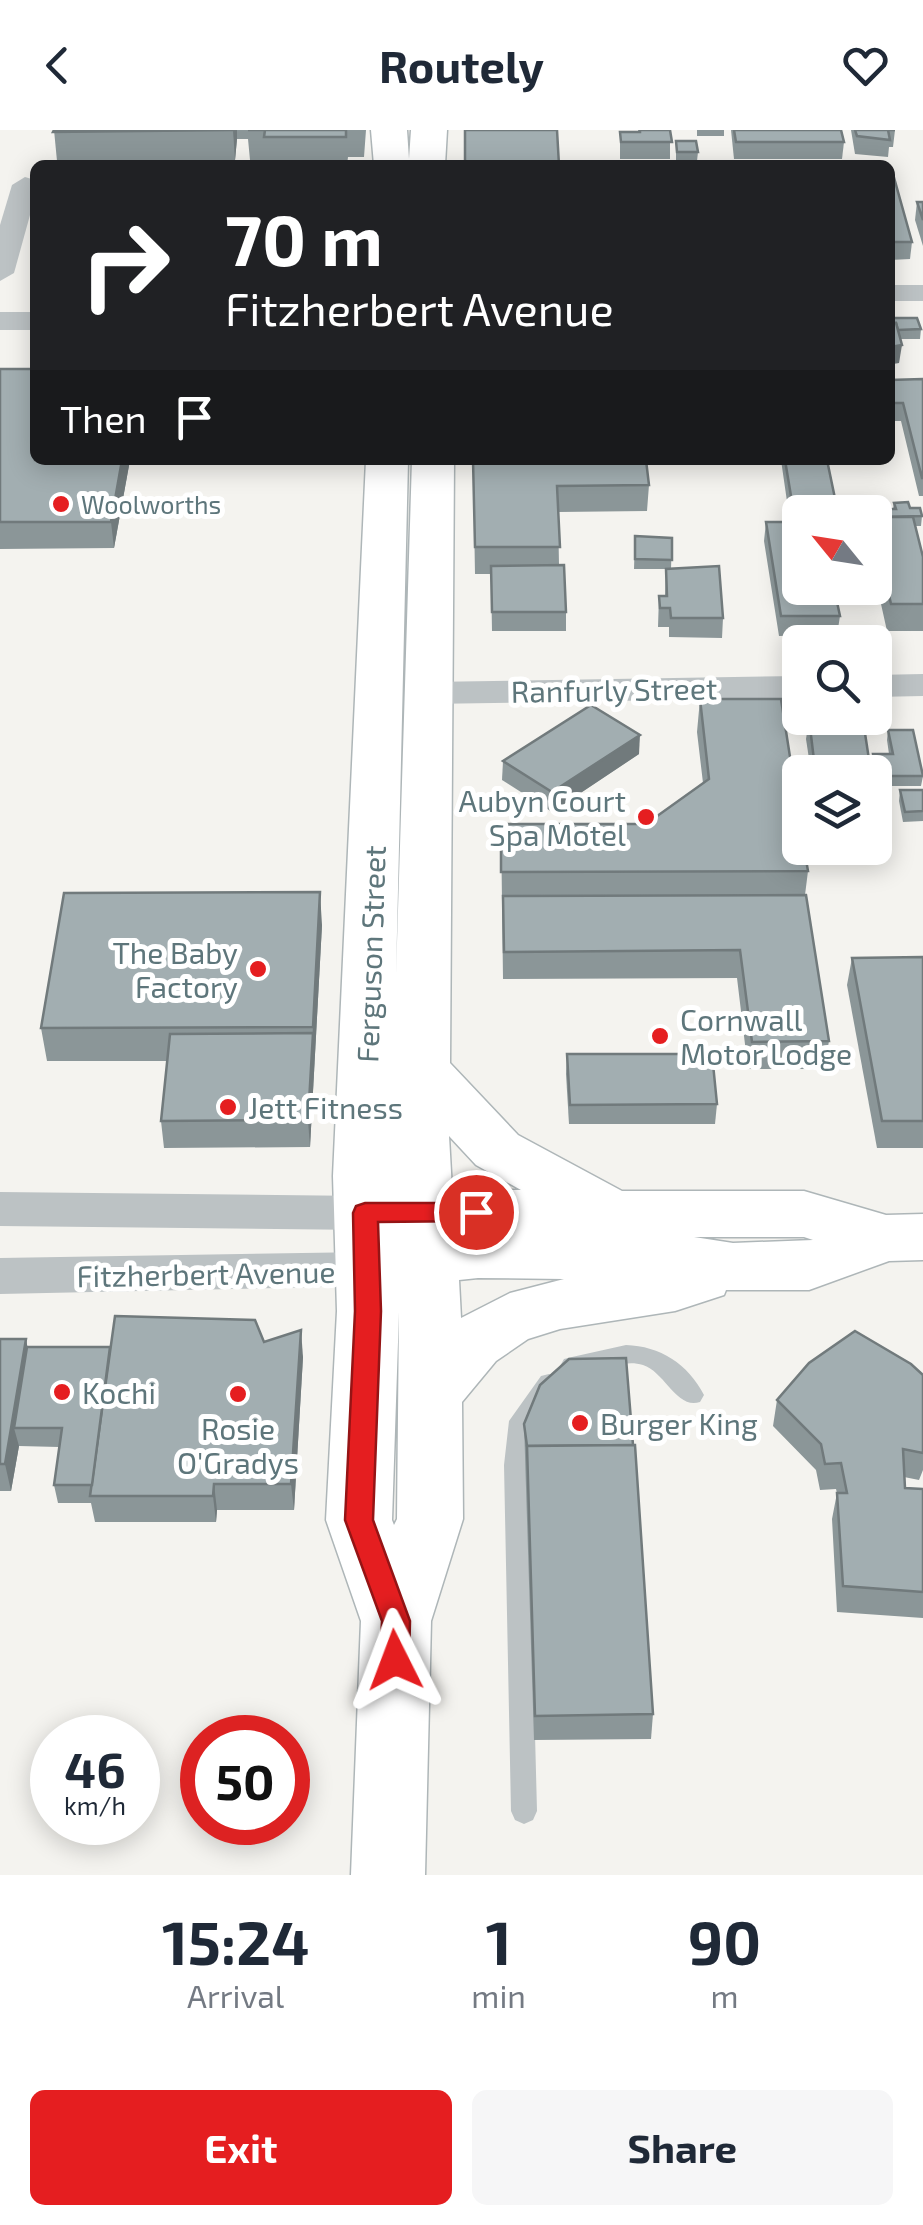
<!DOCTYPE html>
<style>
body{margin:0;font-family:"Exo 2",sans-serif;background:#f6f6f7;color:#1f2937;height:100vh;display:flex;flex-direction:column;font-size:38px;white-space:nowrap}
*{box-sizing:border-box;margin:0}
p{font-size:32px;color:#747a83}
.icon{flex:none;width:55px;height:55px;fill:none;stroke:currentColor;stroke-width:2;stroke-linecap:round;stroke-linejoin:round}
.map{position:relative;height:1745px;overflow:hidden}
.drawer{display:flex;flex-direction:column;background:#fff;flex:1}
.drawer>*{flex:none}
.top-card{position:absolute;left:30px;top:30px;width:865px;height:305px;border-radius:15px;box-shadow:0 5px 25px #0003;background:#202124;color:#fff;overflow:hidden}
.needle{width:65px;rotate:300deg}
.buttons{position:absolute;left:782px;top:365px;display:grid;gap:20px}
.buttons a{display:grid;place-items:center;width:110px;height:110px;border-radius:15px;background:#fff;box-shadow:0 5px 25px #0003;font-size:50px}
.speed{position:absolute;left:30px;top:1585px;display:flex;gap:20px;font-size:50px;font-weight:700;text-align:center}
.speed>*{display:grid;place-content:center;width:130px;height:130px;border-radius:50%;background:#fff;box-shadow:0 5px 25px #0003;line-height:1}
.speed small{font-size:25px;font-weight:400}
.speed .limit{border:15px solid #d22;background:#fff;color:#111}
.pin{position:absolute;display:grid;place-items:center;width:85px;height:85px;color:#fff;margin:-42px;border:5px solid #fff;border-radius:50%;box-shadow:0 2px 10px #0007}
.me{position:absolute;width:110px;margin:-55px;rotate:357deg;stroke-linejoin:round;filter:drop-shadow(0 0 8px #0008)}
.turn{display:flex;align-items:center;gap:35px;height:210px;padding:0 30px;font-size:45px}
.turn .icon{width:130px;height:130px;stroke-width:2.5}
.turn b{display:block;font-size:70px;line-height:85px}
.then{display:flex;align-items:center;height:95px;padding:0 30px;background:#0003;gap:20px;font-size:38px}
.eta{display:flex;justify-content:space-evenly;align-items:center;height:170px;text-align:center}
.eta b{font-size:60px;font-weight:700;line-height:70px}
.primary-button{display:flex;gap:20px;margin-top:auto;padding:20px 30px}
.primary-button a{flex:1;height:115px;border-radius:15px;background:#e51e20;color:#fff;font-size:40px;font-weight:700;line-height:115px;text-align:center}
.primary-button a+a{background:#f6f6f7;color:#1f2937}
header{display:flex;justify-content:space-between;align-items:center;height:130px;padding:0 30px;background:#fff;font-size:45px;font-weight:700}
.map>svg:first-child{display:block}
.lines{fill:none;stroke-linecap:round;stroke-linejoin:round}
.secondary-casing{stroke:#aeb6b8;stroke-width:3}
.lane{fill:#bcc2c4;fill-rule:evenodd}
.street{fill:#bcc2c4;fill-rule:evenodd}
.secondary{fill:#fff;fill-rule:evenodd}
.wall{fill:#8b9698}
.shaded-wall{fill:#717a7c}
.building{fill:#a2aeb1;stroke:#717a7c;stroke-width:2.5}
.route{fill:#e51e20;stroke:#951415;stroke-width:2.5}
.poi-dot{fill:#e51e20;stroke:#fff;stroke-width:4}
.labels{text-anchor:middle;dominant-baseline:central;stroke-width:10;stroke-linejoin:round;paint-order:stroke}
.far-poi-label{font-size:25px;fill:#5e767b;stroke:#fff;text-anchor:start}
.street-label{font-size:30px;fill:#5e767b;stroke:#fff}
.poi-label{font-size:30px;fill:#5e767b;stroke:#fff;text-anchor:start}
</style>
<header><svg class="icon" aria-label="back" viewBox="0 0 24 24"><path d="M15 5l-7 7 7 7"/></svg>Routely<svg class="icon" aria-label="heart" viewBox="0 0 24 24"><path d="M12 20l-8-8c-3-5 5-10 8-4 3-6 11-1 8 4z"/></svg></header>
<div class="map">
<svg width="923" height="1745" viewBox="0 0 923 1745">
<rect width="100%" height="100%" fill="#f4f3ef"/>
<g class="lines">
<g class="secondary-casing">
<g id="secondary">
<polygon points="371,0 407,0 409,29 411,0 447,0 445,35 374,35"/>
<path d="M366 330H408L396 845 412 330H454L450 933 518 1005 622 1061H804L886 1085 923 1084V1130L889 1131 809 1160H726L724 1165 675 1181 560 1199 528 1209 496 1231 462 1272 463 1389 431 1491 425 1745H351L361 1491 326 1390 337 1181 333 1046ZM449 1006 476 1035 521 1060H452ZM694 1107H804L813 1110 733 1113ZM478 1148 564 1149 510 1163 461 1188 459 1150ZM399 1182 397 1389 394 1395 392 1390Z"/>
</g>
</g>
<g class="lane">
<path d="M626 1215C660 1216 688 1234 704 1265L700 1272C677 1280 665 1242 643 1235 616 1227 588 1251 564 1243L560 1236 564 1229 572 1227Z"/>
<polygon points="549,1244 557,1246 561,1253 532,1294 528,1335 537,1681 533,1690 524,1694 515,1690 511,1681 504,1335 509,1291 541,1246"/>
</g>
<g class="street">
<polygon points="25,47 35,50 35,67 14,143 0,151 0,95 12,55"/>
<rect x="890" y="155" width="33" height="16"/>
<rect x="0" y="182" width="35" height="18"/>
<polygon points="923,544 923,566 875,567 875,545"/>
<polygon points="800,546 800,568 428,574 416,571 411,563 416,555 428,552"/>
<polygon points="0,1062 365,1066 380,1071 387,1083 380,1095 365,1100 0,1096"/>
<polygon points="367,1122 383,1127 389,1139 383,1151 367,1156 0,1164 0,1128"/>
</g>
<use href="#secondary" class="secondary"/>
</g>
<g class="wall">
<polygon points="54,0 366,0 364,27 348,27 347,35 265,35 265,30 250,30 248,9 237,9 235,30 57,31"/>
<polygon points="638,0 670,0 670,29 620,29 620,2 638,2"/>
<rect x="697" y="0" width="27" height="6"/>
<polygon points="731,0 841,0 844,12 842,29 734,29"/>
<polygon points="851,0 895,0 893,17 889,17 888,27 855,24"/>
<polygon points="676,11 698,22 697,31 676,31"/>
<polygon points="890,44 912,112 910,129 890,130"/>
<polygon points="917,72 923,72 923,116 915,90"/>
<polygon points="891,188 921,199 920,209 900,209 899,233 890,234"/>
<polygon points="0,239 35,330 130,330 114,418 0,419"/>
<polygon points="923,249 923,366 919,366 901,291 890,291 890,250"/>
<polygon points="473,330 649,355 647,381 558,382 559,435 566,482 566,501 492,501 491,444 475,444"/>
<polygon points="781,330 827,330 837,378 836,382 800,382 800,458 840,486 837,505 779,506 764,411 766,392 790,392"/>
<polygon points="894,373 910,378 922,386 921,396 915,396 923,427 923,501 887,501 875,447 875,387 877,387 879,379 893,379"/>
<polygon points="635,406 672,408 671,439 723,488 722,508 669,507 669,497 658,497 659,466 665,466 666,439 634,439"/>
<polygon points="700,569 808,741 805,765 829,911 824,939 748,939 737,848 503,849 501,694 646,694 703,653 697,602"/>
<polygon points="809,589 870,636 869,642 811,642 806,609"/>
<polygon points="888,600 923,646 921,656 875,656 875,642 873,642 872,634 873,624 889,624 887,610"/>
<polygon points="639,624 552,682 502,650 503,631"/>
<polygon points="900,660 923,660 923,691 903,692 899,671"/>
<polygon points="875,684 880,706 878,716 875,716"/>
<polygon points="322,795 310,1017 164,1018 161,991 167,931 47,931 41,898"/>
<polygon points="923,827 923,1018 877,1018 847,855 852,828"/>
<polygon points="567,924 717,974 715,994 569,994 566,944"/>
<polygon points="0,1209 26,1209 27,1217 110,1217 264,1212 303,1227 294,1380 217,1380 216,1392 95,1392 91,1373 58,1373 54,1355 59,1317 19,1316 11,1361 0,1361"/>
<polygon points="923,1245 923,1340 919,1350 904,1347 905,1358 923,1359 923,1488 837,1482 832,1389 837,1363 836,1359 820,1360 816,1340 773,1296 777,1270"/>
<polygon points="524,1294 653,1584 651,1609 534,1610"/>
</g>
<g class="shaded-wall">
<polygon points="233,0 237,0 237,9 235,30"/>
<polygon points="902,215 899,233 890,234 890,217"/>
<polygon points="122,330 130,330 114,418 111,392"/>
<polygon points="640,605 639,624 552,682 552,662"/>
<polygon points="320,762 322,795 310,1017 308,990"/>
<polygon points="301,1200 303,1227 294,1380 291,1354"/>
<polygon points="26,1209 31,1236 14,1298 19,1316 11,1361 5,1334"/>
<polygon points="214,1354 217,1380 216,1392 213,1366"/>
</g>
<g class="building">
<polygon points="54,0 233,0 53,2"/>
<polygon points="248,0 346,0 346,7 264,7 265,0"/>
<polygon points="465,0 557,0 559,35 465,35"/>
<polygon points="640,0 670,0 672,12 621,12 620,2 640,2"/>
<polygon points="734,0 841,0 844,12 736,12"/>
<polygon points="855,0 895,0 888,0 890,10 857,6"/>
<polygon points="676,11 696,11 698,22 677,22"/>
<polygon points="607,32 643,32 644,35 607,35"/>
<polygon points="667,32 704,32 705,35 667,35"/>
<polygon points="890,44 893,44 912,112 890,112"/>
<polygon points="917,72 923,72 923,90"/>
<polygon points="891,188 917,188 921,199 898,200 896,193 892,193"/>
<polygon points="890,193 896,193 902,215 890,217"/>
<polygon points="0,239 35,239 35,330 122,330 111,392 0,392"/>
<polygon points="923,249 923,348 922,348 903,273 890,273 890,250"/>
<polygon points="473,330 646,330 649,355 557,356 560,417 475,417"/>
<polygon points="785,330 827,330 837,378 793,378"/>
<polygon points="908,372 910,378 920,378 922,386 881,387 879,379 896,379 894,373"/>
<polygon points="875,387 913,387 923,427 923,474 891,474 875,403"/>
<polygon points="766,392 800,392 800,458 834,458 840,486 781,486"/>
<polygon points="635,406 672,408 672,430 635,429"/>
<polygon points="564,435 566,482 492,482 491,436"/>
<polygon points="719,436 723,488 671,488 670,478 660,478 659,466 667,466 666,439"/>
<polygon points="700,569 781,569 800,691 800,718 804,718 808,741 501,742 501,694 646,694 709,649"/>
<polygon points="591,575 640,605 552,662 503,631"/>
<polygon points="809,589 863,590 870,636 860,636 861,642 826,642 825,639 815,638"/>
<polygon points="888,600 913,600 923,646 877,646 873,624 893,624"/>
<polygon points="900,660 923,660 923,681 905,682"/>
<polygon points="875,684 877,684 880,706 875,706"/>
<polygon points="320,762 313,897 41,898 64,763"/>
<polygon points="806,765 829,911 752,912 740,820 504,822 503,766"/>
<polygon points="923,827 923,991 882,991 852,828"/>
<polygon points="313,903 308,990 161,991 170,904"/>
<polygon points="567,924 712,924 717,974 570,975"/>
<polygon points="115,1186 255,1190 264,1212 301,1200 291,1354 214,1354 213,1366 90,1366"/>
<polygon points="855,1201 911,1234 923,1245 923,1323 903,1319 905,1358 923,1359 923,1462 843,1456 837,1363 847,1363 841,1333 825,1334 821,1314 777,1270 809,1233"/>
<polygon points="0,1209 26,1209 5,1334 0,1334"/>
<polygon points="27,1217 110,1217 92,1355 54,1355 62,1298 14,1298"/>
<polygon points="626,1228 633,1315 527,1316 524,1294 540,1255 569,1229"/>
<polygon points="635,1315 653,1584 535,1586 527,1316"/>
</g>
<polygon class="route" points="365,1073 476,1073 485,1075 488,1082 485,1089 476,1091 378,1092 381,1181 373,1390 410,1491 409,1530 405,1539 395,1543 385,1539 380,1530 382,1491 345,1390 355,1181 353,1083 356,1076"/>
<g class="poi-dot">
<circle cx="61" cy="374" r="10"/>
<circle cx="646" cy="687" r="10"/>
<circle cx="258" cy="839" r="10"/>
<circle cx="660" cy="906" r="10"/>
<circle cx="228" cy="977" r="10"/>
<circle cx="62" cy="1262" r="10"/>
<circle cx="238" cy="1264" r="10"/>
<circle cx="580" cy="1293" r="10"/>
</g>
<g class="labels">
<g class="far-poi-label">
<text x="81" y="374">Woolworths</text>
</g>
<g class="street-label">
<text transform="translate(614 559) rotate(-1)">Ranfurly Street</text>
<text transform="translate(370 824) rotate(-88)">Ferguson Street</text>
<text transform="translate(206 1143) rotate(-1)">Fitzherbert Avenue</text>
</g>
<g class="poi-label">
<text x="626" y="670" text-anchor="end">Aubyn Court<tspan x="626" dy="34">Spa Motel</tspan></text>
<text x="238" y="822" text-anchor="end">The Baby<tspan x="238" dy="34">Factory</tspan></text>
<text x="680" y="889">Cornwall<tspan x="680" dy="34">Motor Lodge</tspan></text>
<text x="248" y="977">Jett Fitness</text>
<text x="82" y="1262">Kochi</text>
<text x="600" y="1293">Burger King</text>
<text x="238" y="1298" text-anchor="middle">Rosie<tspan x="238" dy="34">O'Gradys</tspan></text>
</g>
</g>
</svg>
<div class="buttons">
<a><svg class="needle" viewBox="-14 -14 28 28"><path d="M0-13l5 13h-10z" fill="#e53935"/><path d="M0 13l5-13h-10z" fill="#747a83"/></svg></a>
<a><svg class="icon" aria-label="search" viewBox="0 0 24 24"><circle cx="10" cy="10" r="6"/><path d="M15 15l6 6"/></svg></a>
<a><svg class="icon" aria-label="layers" viewBox="0 0 24 24"><path d="M12 4l9 5-9 5-9-5zM3 14l9 5 9-5"/></svg></a>
</div>
<div class="speed"><div>46<small>km/h</small></div><div class="limit">50</div></div>
<div class="pin" style="left:476px;top:1082px;background:#d93025"><svg class="icon" aria-label="arrive" viewBox="0 0 24 24"><path d="M6 21V4h12l-3 4 3 4H6"/></svg></div>
<svg class="me" style="left:395px;top:1530px" viewBox="-20 -20 40 40"><path d="M0-17L14 15 0 8-14 15z" fill="#e51e20" stroke="#fff" stroke-width="4"/></svg>
<div class="top-card">
<div class="turn"><svg class="icon" aria-label="right" viewBox="0 0 24 24"><path d="M7 20v-9h11M14 6l5 5-5 5"/></svg><div><b>70 m</b>Fitzherbert Avenue</div></div>
<div class="then">Then<svg class="icon" aria-label="arrive" viewBox="0 0 24 24"><path d="M6 21V4h12l-3 4 3 4H6"/></svg></div>
</div>
</div>
<section class="drawer">
<div class="eta">
<div><b>15:24</b><p>Arrival</p></div>
<div><b>1</b><p>min</p></div>
<div><b>90</b><p>m</p></div>
</div>
<div class="primary-button"><a>Exit</a><a>Share</a></div>
</section>
